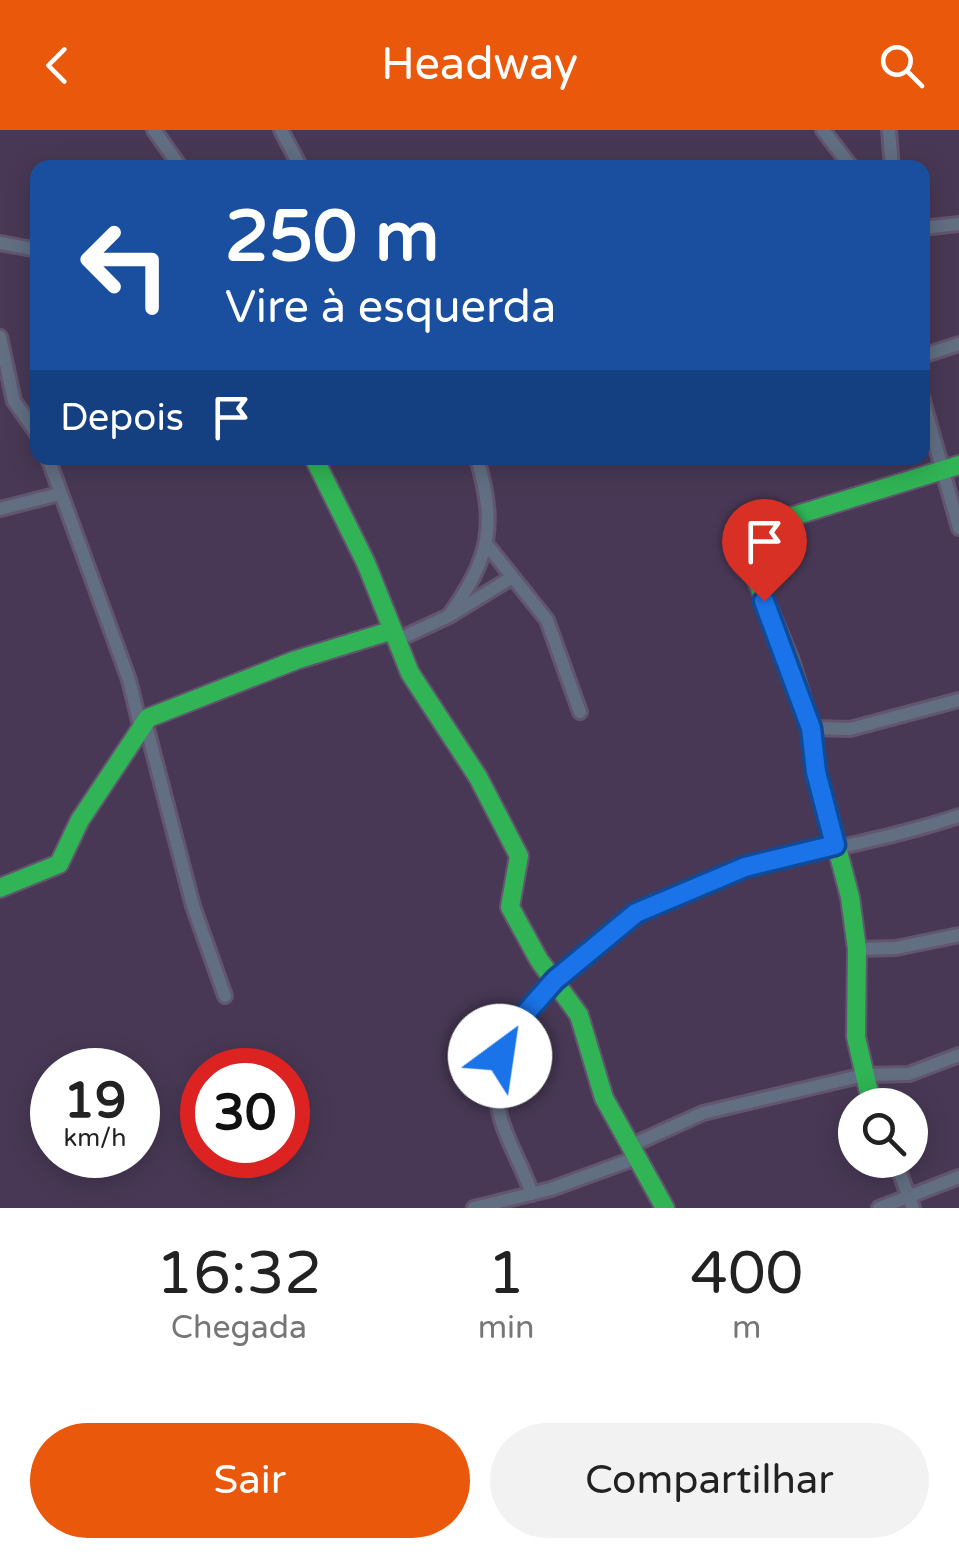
<!DOCTYPE html>
<html lang="pt">
<meta charset="utf-8">
<style>
body{margin:0;font-family:"Varela Round",sans-serif;background:#f2f2f2;color:#222;height:100vh;display:flex;flex-direction:column;font-size:38px;white-space:nowrap}
*{box-sizing:border-box;margin:0}
p{font-size:32px;color:#767676}
.icon{flex:none;width:55px;height:55px;fill:none;stroke:currentColor;stroke-width:2;stroke-linecap:round;stroke-linejoin:round}
.map{position:relative;height:1078px;overflow:hidden}
.drawer{display:flex;flex-direction:column;background:#fff;flex:1}
.drawer>*{flex:none}
.banner{position:absolute;left:30px;top:30px;width:900px;height:305px;border-radius:20px;box-shadow:0 5px 25px #0003;background:#1a4fa0;color:#fff;overflow:hidden}
.tools{position:absolute;left:838px;top:958px;display:grid;gap:20px}
.tools a{display:grid;place-items:center;width:90px;height:90px;border-radius:50%;background:#fff;box-shadow:0 5px 25px #0003;font-size:50px}
.speed{position:absolute;left:30px;top:918px;display:flex;gap:20px;font-size:50px;font-weight:700;text-align:center}
.speed>*{display:grid;place-content:center;width:130px;height:130px;border-radius:50%;background:#fff;box-shadow:0 5px 25px #0003;line-height:1}
.speed small{font-size:25px;font-weight:400}
.speed .limit{border:15px solid #d22;background:#fff;color:#111}
.pin{position:absolute;display:grid;place-items:center;width:85px;height:85px;color:#fff;margin:-102px -42px;border-radius:50% 50% 50% 0;rotate:-45deg;box-shadow:0 0 10px #0007}
.pin .icon{rotate:45deg}
.me{position:absolute;width:110px;margin:-55px;rotate:31deg;stroke-linejoin:round;filter:drop-shadow(0 0 8px #0008)}
.turn{display:flex;align-items:center;gap:35px;height:210px;padding:0 30px;font-size:45px}
.turn .icon{width:130px;height:130px;stroke-width:2.5}
.turn b{display:block;font-size:70px;line-height:85px}
.then{display:flex;align-items:center;height:95px;padding:0 30px;background:#0003;gap:20px;font-size:38px}
.eta{display:flex;justify-content:space-evenly;align-items:center;height:170px;text-align:center}
.eta b{font-size:60px;font-weight:600;line-height:70px}
.button{display:flex;gap:20px;margin-top:auto;padding:20px 30px}
.button a{flex:1;height:115px;border-radius:60px;background:#ea580c;color:#fff;font-size:40px;font-weight:600;line-height:115px;text-align:center}
.button a+a{background:#f2f2f2;color:#222}
header{display:flex;justify-content:space-between;align-items:center;height:130px;padding:0 30px;background:#ea580c;color:#fff;font-size:45px;font-weight:600}
.map>svg:first-child{display:block}
.lines{fill:none;stroke-linecap:round;stroke-linejoin:round}
.street-casing{stroke:#62556e;stroke-width:18}
.fast-casing{stroke:#62556e;stroke-width:22}
.street{stroke:#626f83;stroke-width:12}
.fast{stroke:#30b455;stroke-width:18}
.route-casing{stroke:#114b97;stroke-width:25}
.route{stroke:#1a73e8;stroke-width:18}
</style>
<header><svg class="icon" aria-label="back" viewBox="0 0 24 24"><path d="M15 5l-7 7 7 7"/></svg>Headway<svg class="icon" aria-label="search" viewBox="0 0 24 24"><circle cx="10" cy="10" r="6"/><path d="M15 15l6 6"/></svg></header>
<div class="map">
<svg width="959" height="1078" viewBox="0 0 959 1078">
<rect width="100%" height="100%" fill="#483855"/>
<g class="lines">
<g class="street-casing">
<g id="street">
<polyline points="154,0 181,38"/>
<polyline points="281,0 301,38"/>
<polyline points="823,0 852,38"/>
<polyline points="889,0 892,38"/>
<polyline points="922,98 959,94"/>
<polyline points="0,113 38,120"/>
<polyline points="0,207 14,271 38,305"/>
<polyline points="922,226 959,214"/>
<polyline points="922,267 959,398"/>
<polyline points="48,328 129,550 140,595"/>
<polyline points="0,379 59,364"/>
<polyline points="487,415 547,490 580,582"/>
<path d="M449 486C490 427 497 398 477 328"/>
<polyline points="395,511 449,486 511,448"/>
<polyline points="145,591 193,776 225,866"/>
<polyline points="811,598 850,599 959,570"/>
<polyline points="857,819 896,818 959,805"/>
<polyline points="630,1016 703,983 864,945 909,944 959,925"/>
<polyline points="895,1030 913,1078"/>
<path d="M532 1064C521 1031 498 998 497 966 496 920 518 892 547 859 666 726 805 737 959 686"/>
<polyline points="474,1078 551,1059 636,1028"/>
<polyline points="879,1078 959,1047"/>
</g>
</g>
<g class="fast-casing">
<g id="fast">
<polyline points="314,328 366,433 410,543 478,647 519,726 510,777 539,830 579,885 604,968 665,1078"/>
<polyline points="0,758 59,734 80,690 148,588 296,530 390,501"/>
<polyline points="872,975 856,907 857,819 850,767 817,642 811,598 790,531 739,407 742,402 959,335"/>
</g>
</g>
<use href="#street" class="street"/>
<use href="#fast" class="fast"/>
</g>
<g class="lines">
<g class="route-casing">
<polyline id="route" points="500,926 525,884 555,850 636,783 745,737 835,715 816,642 811,598 764,471"/>
</g>
<use href="#route" class="route"/>
</g>
</svg>
<div class="tools">
<a><svg class="icon" aria-label="search" viewBox="0 0 24 24"><circle cx="10" cy="10" r="6"/><path d="M15 15l6 6"/></svg></a>
</div>
<div class="speed"><div>19<small>km/h</small></div><div class="limit">30</div></div>
<div class="pin" style="left:764px;top:471px;background:#d93025"><svg class="icon" aria-label="arrive" viewBox="0 0 24 24"><path d="M6 21V4h12l-3 4 3 4H6"/></svg></div>
<svg class="me" style="left:500px;top:926px" viewBox="-20 -20 40 40"><circle r="19" fill="#fff"/><path d="M0-13L10 11 0 6-10 11z" fill="#1a73e8"/></svg>
<div class="banner">
<div class="turn"><svg class="icon" aria-label="left" viewBox="0 0 24 24"><path d="M17 20v-9H6M10 6l-5 5 5 5"/></svg><div><b>250 m</b>Vire à esquerda</div></div>
<div class="then">Depois<svg class="icon" aria-label="arrive" viewBox="0 0 24 24"><path d="M6 21V4h12l-3 4 3 4H6"/></svg></div>
</div>
</div>
<section class="drawer">
<div class="eta">
<div><b>16:32</b><p>Chegada</p></div>
<div><b>1</b><p>min</p></div>
<div><b>400</b><p>m</p></div>
</div>
<div class="button"><a>Sair</a><a>Compartilhar</a></div>
</section>
